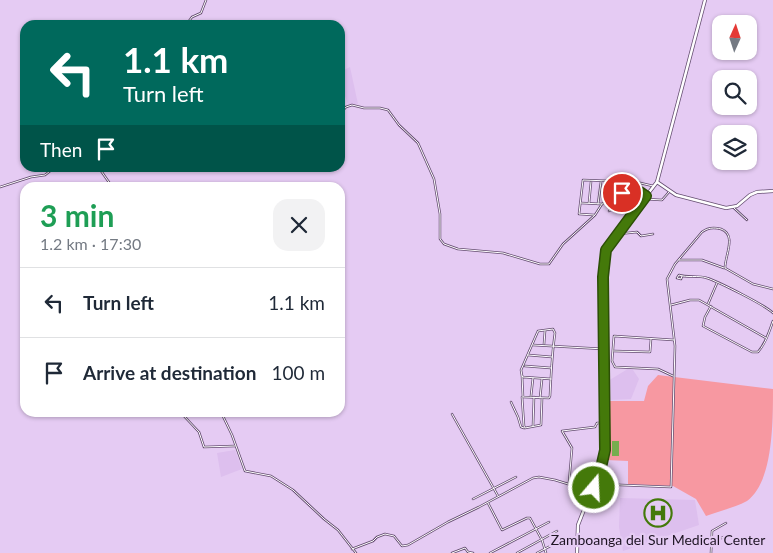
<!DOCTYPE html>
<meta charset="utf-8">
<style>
body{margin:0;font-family:Lato,sans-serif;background:#f2f2f3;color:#1f2937;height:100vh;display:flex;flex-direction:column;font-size:19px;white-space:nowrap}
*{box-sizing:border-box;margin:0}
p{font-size:16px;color:#747a83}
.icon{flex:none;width:28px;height:28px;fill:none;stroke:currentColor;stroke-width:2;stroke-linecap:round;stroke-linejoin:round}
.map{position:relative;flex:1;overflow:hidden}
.details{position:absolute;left:20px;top:182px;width:325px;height:235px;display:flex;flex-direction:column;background:#fff;border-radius:15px;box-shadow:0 1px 4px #0004}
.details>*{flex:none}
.banner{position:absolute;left:20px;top:20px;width:325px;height:152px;border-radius:15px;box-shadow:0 1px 4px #0004;background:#00695c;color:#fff;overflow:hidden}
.needle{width:32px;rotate:3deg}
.controls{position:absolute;left:712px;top:15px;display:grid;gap:10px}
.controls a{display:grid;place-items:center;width:45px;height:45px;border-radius:10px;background:#fff;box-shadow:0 1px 4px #0004;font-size:25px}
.pin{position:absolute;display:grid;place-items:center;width:42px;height:42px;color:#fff;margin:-21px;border:2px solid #fff;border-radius:50%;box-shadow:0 1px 5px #0007}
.me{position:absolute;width:55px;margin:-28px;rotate:19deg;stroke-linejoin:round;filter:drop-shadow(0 0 4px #0008)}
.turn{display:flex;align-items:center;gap:18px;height:105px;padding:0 20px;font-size:22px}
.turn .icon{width:65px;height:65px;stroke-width:2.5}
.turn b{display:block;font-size:35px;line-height:42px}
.then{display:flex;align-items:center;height:48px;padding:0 20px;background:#0003;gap:10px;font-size:19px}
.round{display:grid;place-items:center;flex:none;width:52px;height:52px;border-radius:15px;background:#f2f2f3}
.headline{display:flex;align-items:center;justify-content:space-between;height:85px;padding:0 20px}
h1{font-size:30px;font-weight:700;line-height:38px;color:#1e9e55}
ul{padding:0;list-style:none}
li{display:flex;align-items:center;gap:15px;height:70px;padding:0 20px;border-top:1px solid #e0e1e3}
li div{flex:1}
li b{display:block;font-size:19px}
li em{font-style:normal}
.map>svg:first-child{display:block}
.built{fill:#ddbfee}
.green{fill:#f798a1}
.water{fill:#77ad4f}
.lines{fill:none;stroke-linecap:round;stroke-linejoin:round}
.minor-casing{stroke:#644d70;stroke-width:2.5}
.tertiary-casing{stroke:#644d70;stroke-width:4}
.minor{stroke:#fff;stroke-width:1}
.tertiary{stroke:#fff;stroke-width:2.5}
.route-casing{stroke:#2c4f06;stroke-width:12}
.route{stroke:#44790a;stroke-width:9}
.labels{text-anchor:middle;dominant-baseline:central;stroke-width:4.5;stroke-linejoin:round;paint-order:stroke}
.poi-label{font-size:14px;fill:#1e1423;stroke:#e5cbf3}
</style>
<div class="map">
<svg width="773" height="553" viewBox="0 0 773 553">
<rect width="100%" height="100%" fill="#e5cbf3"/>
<g class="built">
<polygon points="350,67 358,104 348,104 340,83 340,72"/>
<polygon points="631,367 639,379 631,399 609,400 608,381"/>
<polygon points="235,450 242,469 221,477 217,453"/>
<polygon points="620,498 695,500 699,525 623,551 619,527"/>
</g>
<path class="green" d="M658 375 773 389C773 424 773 482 747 501 734 508 719 511 706 516L696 499 673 486 628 484V461L606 460 609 401H644L648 386Z"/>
<rect class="water" x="612" y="441" width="7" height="15"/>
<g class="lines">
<g class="minor-casing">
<g id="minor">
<polyline points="186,25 192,17 201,13 206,0"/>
<polyline points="340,114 346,107 352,105 364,108 380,108 388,110 399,125 418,143 434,179 440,214 440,239 444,244 458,249 503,253 540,264 549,264 563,244 595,215 602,204 628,189 635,189 645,196"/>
<polyline points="99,168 113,188"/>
<polyline points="619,182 619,193"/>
<polyline points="0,187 31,177 45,175 54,168"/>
<polyline points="645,199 662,200 669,192"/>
<polyline points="608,200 610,182"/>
<polyline points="581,203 602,204"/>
<polyline points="589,203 591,182"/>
<polyline points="598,204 601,182"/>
<polyline points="734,208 747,220"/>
<polyline points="609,211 633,197 633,195 625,190"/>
<polyline points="594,215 579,214 583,180 636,182 653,186"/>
<polyline points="618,234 637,232 641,236 653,234"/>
<polyline points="679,260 702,260 724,268"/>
<path d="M682 276 681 279 677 278 679 275C687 278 698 275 707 278 717 281 767 306 773 313"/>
<polyline points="708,304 717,283"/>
<polyline points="671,305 690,300 699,300 766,338"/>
<path d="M711 306 705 317 703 326 752 352H758C766 343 769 332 773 321"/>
<polyline points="544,344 545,331"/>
<polyline points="533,345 604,349"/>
<polyline points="614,351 650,352 651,339"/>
<polyline points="528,355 552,357"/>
<polyline points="525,366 551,368"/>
<path d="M522 376 523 397 549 398 550 396C551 375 552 353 555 333L553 329 538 331 521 370 522 376 523 377 551 379"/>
<polyline points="673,376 658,369 615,367 612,361 614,336 674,340"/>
<polyline points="531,396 533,378"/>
<polyline points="522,397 524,426 525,428 541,425 542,399"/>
<polyline points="540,398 542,379"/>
<polyline points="511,402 518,417 521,427 524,428"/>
<polyline points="221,412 232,435 245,471 271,476 293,490 324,519 338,530 356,553"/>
<polyline points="452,414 498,496"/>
<polyline points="183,415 199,432 204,447 235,446"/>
<polyline points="533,426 534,397"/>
<polyline points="569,483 572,448 562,431 595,427 597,423 605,423"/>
<path d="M596 484 671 487 675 346 667 279 675 264 702 232C707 228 714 227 721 229 737 235 725 255 725 268L753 284 773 289"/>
<polyline points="473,499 516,477"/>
<polyline points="488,503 502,530 527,518 530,518 542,540 546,553"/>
<polyline points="713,541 724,537"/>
<polyline points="352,549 373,541 377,537 385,534 394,536 402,546 408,545 448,522 479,507 533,478 539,477 555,480 591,491"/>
<polyline points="452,553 465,548 468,552 473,553"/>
<polyline points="490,553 549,522"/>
<polyline points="517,553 557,531"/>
<polyline points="537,553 562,540"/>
<polyline points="711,553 712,531 726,523"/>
</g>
</g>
<g class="tertiary-casing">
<g id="tertiary">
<polyline points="657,182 676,195 726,208 737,206 750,195 757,192 773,191"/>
<polyline points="577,553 578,525 587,502 598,478 605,450 603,277 605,255 609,244 657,182 705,0"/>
</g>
</g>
<use href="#minor" class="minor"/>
<use href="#tertiary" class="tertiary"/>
</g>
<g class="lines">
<g class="route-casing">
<path id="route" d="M594 488 600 472 605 450 603 277 606 250 646 196C637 190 631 185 622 193"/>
</g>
<use href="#route" class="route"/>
</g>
<defs>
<g id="hospital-ring" transform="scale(1.4375)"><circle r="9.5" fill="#e5cbf3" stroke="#44790a" stroke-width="1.5"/><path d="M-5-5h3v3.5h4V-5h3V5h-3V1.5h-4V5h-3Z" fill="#44790a"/></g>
</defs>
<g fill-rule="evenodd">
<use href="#hospital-ring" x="658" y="513"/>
</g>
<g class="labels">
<g class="poi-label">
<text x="658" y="539">Zamboanga del Sur Medical Center</text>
</g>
</g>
</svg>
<div class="controls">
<a><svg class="needle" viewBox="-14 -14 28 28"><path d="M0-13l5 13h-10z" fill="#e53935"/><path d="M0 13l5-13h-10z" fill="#747a83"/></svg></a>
<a><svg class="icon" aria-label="search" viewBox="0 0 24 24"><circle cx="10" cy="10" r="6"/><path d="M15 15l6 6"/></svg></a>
<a><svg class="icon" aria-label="layers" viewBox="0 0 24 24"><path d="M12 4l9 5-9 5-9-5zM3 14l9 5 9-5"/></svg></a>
</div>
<div class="pin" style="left:622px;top:193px;background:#d93025"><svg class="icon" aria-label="arrive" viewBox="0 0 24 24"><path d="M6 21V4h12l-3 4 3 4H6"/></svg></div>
<svg class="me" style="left:594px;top:488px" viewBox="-20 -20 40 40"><circle r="17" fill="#44790a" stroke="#fff" stroke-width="3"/><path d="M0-11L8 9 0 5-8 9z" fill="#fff"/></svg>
<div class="banner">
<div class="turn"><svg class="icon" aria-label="left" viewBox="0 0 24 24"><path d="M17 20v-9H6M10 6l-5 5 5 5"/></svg><div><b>1.1 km</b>Turn left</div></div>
<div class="then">Then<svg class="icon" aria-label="arrive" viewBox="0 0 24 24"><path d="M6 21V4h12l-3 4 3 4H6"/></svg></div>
</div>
<section class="details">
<div class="headline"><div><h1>3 min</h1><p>1.2 km · 17:30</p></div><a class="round"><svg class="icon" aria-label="close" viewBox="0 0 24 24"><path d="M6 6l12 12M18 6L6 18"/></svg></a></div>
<ul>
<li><svg class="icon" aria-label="left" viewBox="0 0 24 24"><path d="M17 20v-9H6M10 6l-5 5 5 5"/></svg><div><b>Turn left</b></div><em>1.1 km</em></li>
<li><svg class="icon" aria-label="arrive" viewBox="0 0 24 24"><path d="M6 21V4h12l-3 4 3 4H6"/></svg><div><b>Arrive at destination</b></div><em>100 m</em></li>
</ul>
</section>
</div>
